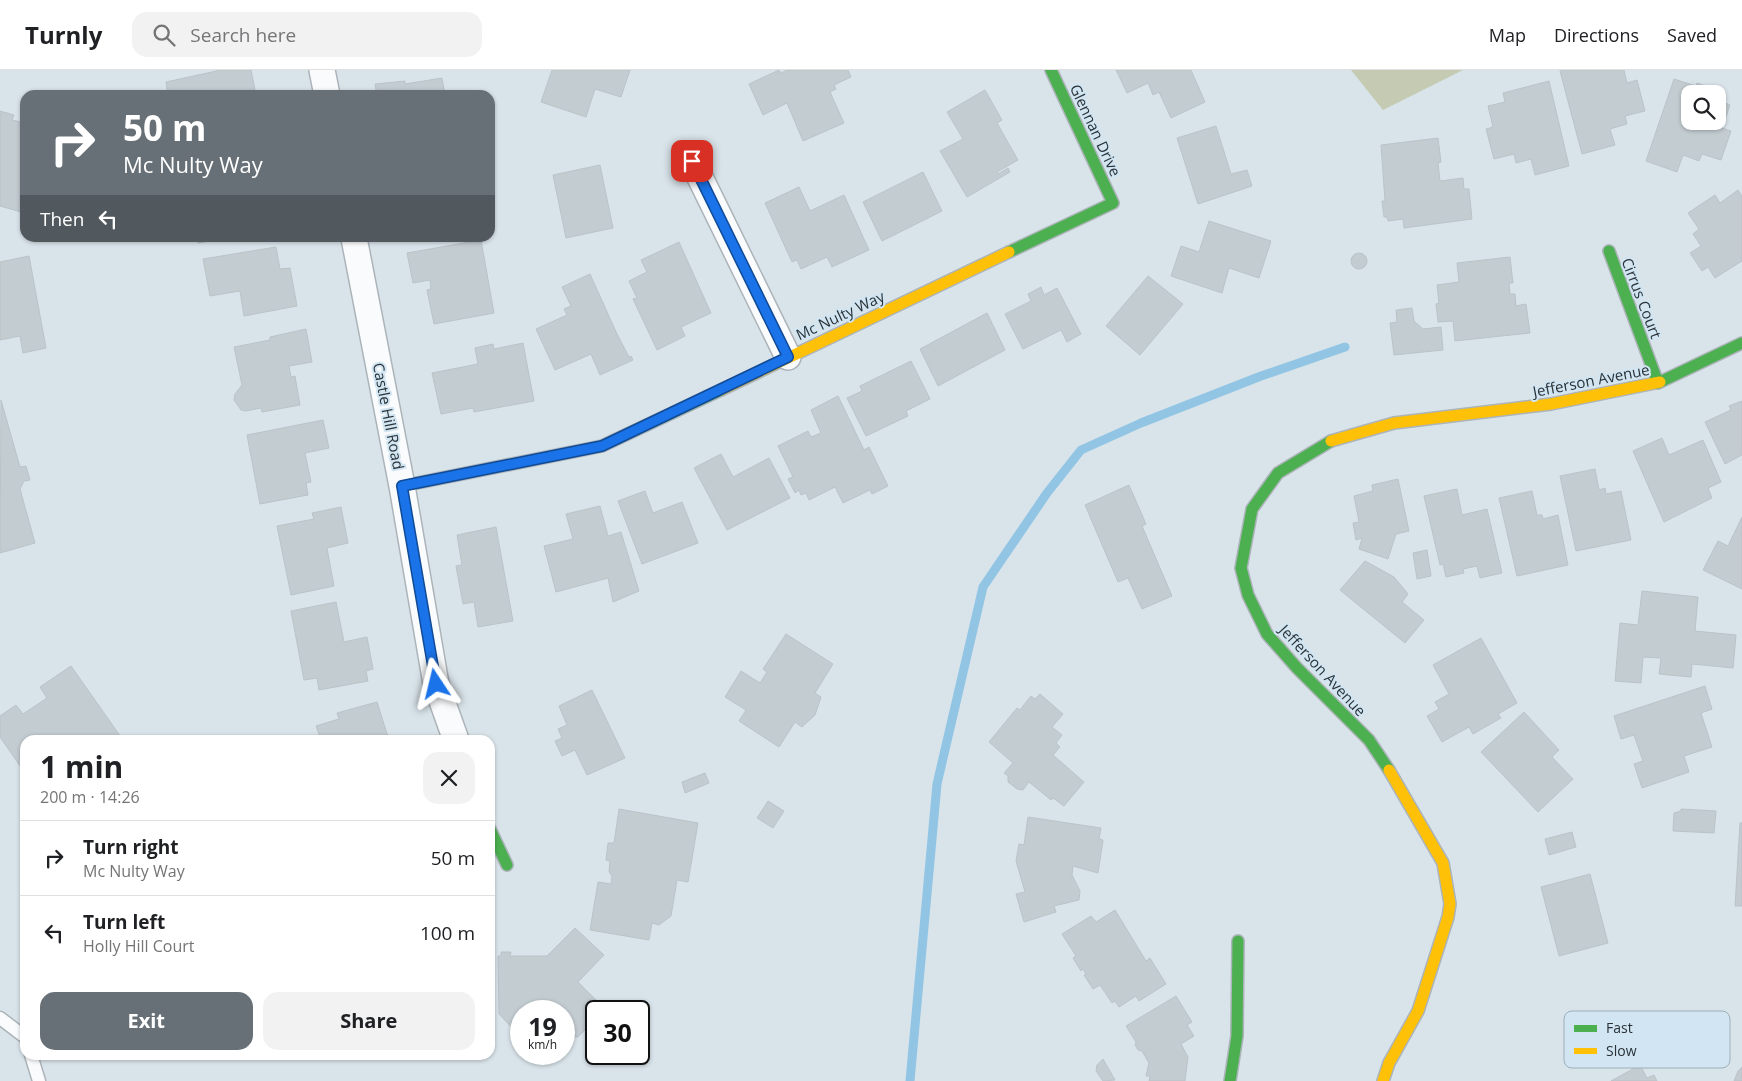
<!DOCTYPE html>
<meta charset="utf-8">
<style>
body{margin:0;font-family:"Open Sans",sans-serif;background:#f2f2f2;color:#202124;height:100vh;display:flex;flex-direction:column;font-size:19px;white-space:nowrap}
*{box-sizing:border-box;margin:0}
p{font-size:16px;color:#757577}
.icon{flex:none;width:28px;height:28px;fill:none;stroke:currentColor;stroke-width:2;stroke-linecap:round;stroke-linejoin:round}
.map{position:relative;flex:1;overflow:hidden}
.side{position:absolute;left:20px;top:665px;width:475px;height:325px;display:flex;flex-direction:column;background:#fff;border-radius:15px;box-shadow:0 1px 4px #0004}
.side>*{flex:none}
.banner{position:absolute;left:20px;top:20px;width:475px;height:152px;border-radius:15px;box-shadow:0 1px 4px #0004;background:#677076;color:#fff;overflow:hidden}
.fabs{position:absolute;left:1681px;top:15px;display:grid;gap:10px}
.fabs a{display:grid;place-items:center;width:45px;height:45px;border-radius:10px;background:#fff;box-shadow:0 1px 4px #0004;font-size:25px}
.speed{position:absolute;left:510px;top:930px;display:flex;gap:10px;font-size:25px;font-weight:700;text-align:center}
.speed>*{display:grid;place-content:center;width:65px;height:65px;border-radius:50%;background:#fff;box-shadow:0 1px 4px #0004;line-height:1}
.speed small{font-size:12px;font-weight:400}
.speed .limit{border:2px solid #111;border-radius:8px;background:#fff;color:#111}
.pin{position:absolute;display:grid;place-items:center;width:42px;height:42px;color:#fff;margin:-21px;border-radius:10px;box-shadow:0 2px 8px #0006}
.me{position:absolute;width:55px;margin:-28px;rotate:350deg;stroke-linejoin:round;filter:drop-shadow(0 0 4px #0008)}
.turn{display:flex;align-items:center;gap:18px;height:105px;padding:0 20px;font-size:22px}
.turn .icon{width:65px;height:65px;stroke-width:2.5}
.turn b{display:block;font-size:35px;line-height:42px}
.then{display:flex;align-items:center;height:48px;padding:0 20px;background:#0003;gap:10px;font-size:19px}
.round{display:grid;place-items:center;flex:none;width:52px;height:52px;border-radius:15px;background:#f2f2f2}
.summary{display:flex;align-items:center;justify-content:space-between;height:85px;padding:0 20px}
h1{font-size:30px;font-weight:700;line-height:38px}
.action{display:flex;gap:10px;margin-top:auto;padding:10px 20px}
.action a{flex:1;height:58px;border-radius:15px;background:#677076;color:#fff;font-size:20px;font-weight:700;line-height:58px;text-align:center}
.action a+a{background:#f2f2f2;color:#202124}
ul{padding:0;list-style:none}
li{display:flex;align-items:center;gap:15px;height:75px;padding:0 20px;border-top:1px solid #e0e0e0}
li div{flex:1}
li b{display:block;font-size:19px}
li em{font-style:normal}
header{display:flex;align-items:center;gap:30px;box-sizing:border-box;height:70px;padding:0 25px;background:#fff;border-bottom:1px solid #e0e0e0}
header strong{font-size:24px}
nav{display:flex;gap:28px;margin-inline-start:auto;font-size:18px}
.search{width:350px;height:45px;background:#f2f2f2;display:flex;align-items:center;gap:12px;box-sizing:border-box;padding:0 18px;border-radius:15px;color:#757577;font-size:19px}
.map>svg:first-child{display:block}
.green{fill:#c4cbb2}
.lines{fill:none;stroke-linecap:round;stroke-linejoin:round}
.stream{stroke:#92c5e4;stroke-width:9}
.building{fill:#c3ccd1;stroke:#bac3c8}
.lane-casing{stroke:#acb4b9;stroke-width:15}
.street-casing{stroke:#acb4b9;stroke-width:28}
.fast-casing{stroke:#acb4b9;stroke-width:14}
.slow-casing{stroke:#acb4b9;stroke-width:14}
.lane{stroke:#f9fbfc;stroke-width:12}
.street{stroke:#f9fbfc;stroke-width:25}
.fast{stroke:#4caf50;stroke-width:11}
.slow{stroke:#ffc107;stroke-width:11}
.route-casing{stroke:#114b97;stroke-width:12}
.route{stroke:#1a73e8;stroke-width:9}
.labels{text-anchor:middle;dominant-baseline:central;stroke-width:4;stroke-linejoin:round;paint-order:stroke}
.street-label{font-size:15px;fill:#2a3237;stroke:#d1e5f2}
.key{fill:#d1e5f2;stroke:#9fafba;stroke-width:1}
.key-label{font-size:14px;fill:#2a3237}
</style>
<header>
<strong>Turnly</strong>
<div class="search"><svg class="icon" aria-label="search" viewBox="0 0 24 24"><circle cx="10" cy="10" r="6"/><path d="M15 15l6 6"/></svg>Search here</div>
<nav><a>Map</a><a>Directions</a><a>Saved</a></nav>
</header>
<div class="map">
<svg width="1742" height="1011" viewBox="0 0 1742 1011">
<rect width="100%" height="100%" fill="#d9e4ea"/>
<polygon class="green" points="1351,0 1463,0 1383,40"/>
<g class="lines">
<polyline class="stream" points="910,1011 937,714 983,517 1047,423 1081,380 1141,353 1261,306 1345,277"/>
</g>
<g class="building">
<polygon points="221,0 251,0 256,25 168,25 166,12"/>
<polygon points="552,0 630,0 621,27 595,19 586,47 541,32"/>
<polygon points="779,0 781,3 787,0 848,0 851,7 834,15 836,19 830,22 844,53 803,71 787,33 763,45 749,14"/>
<polygon points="1116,0 1191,0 1205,32 1171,48 1159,22 1153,25 1148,13 1127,23"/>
<polygon points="1564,0 1624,0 1627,13 1637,10 1645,41 1625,46 1627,54 1610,59 1615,75 1582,84 1560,1"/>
<polygon points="442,8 445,25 377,25 375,14 405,11 405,14"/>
<polygon points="1674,9 1696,16 1697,13 1716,20 1715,24 1690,24 1690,51 1718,51 1718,30 1730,35 1722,58 1731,61 1721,90 1702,84 1699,91 1683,85 1677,102 1646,91"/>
<polygon points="1549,11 1569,96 1535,105 1531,89 1516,93 1514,84 1494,89 1486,59 1493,57 1488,36 1505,32 1503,23"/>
<polygon points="985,20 1002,50 997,53 1018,90 997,102 998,104 1008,98 1010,102 967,127 940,81 963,69 947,42"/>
<polygon points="0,41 14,45 12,50 25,53 25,129 21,142 0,136"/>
<polygon points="1216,56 1231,104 1247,100 1252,116 1198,134 1177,68"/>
<polygon points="1438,68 1441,92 1438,93 1440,111 1463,108 1464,119 1469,119 1472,149 1404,158 1403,149 1388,151 1387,147 1384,147 1382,131 1385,131 1381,75"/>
<polygon points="600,95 613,158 566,168 553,105"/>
<polygon points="923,102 942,141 882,171 863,132"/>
<polygon points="799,117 810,141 844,125 869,180 832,197 827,187 801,199 797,190 792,192 765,133"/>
<polygon points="1738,120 1742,126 1742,191 1715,208 1708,197 1702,201 1690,183 1701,176 1693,164 1699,159 1688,143 1715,125 1720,133"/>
<polygon points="1209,151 1271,171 1259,208 1229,198 1222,223 1171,206 1181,176 1199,182"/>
<polygon points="197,168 229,168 198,173"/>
<polygon points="481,170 494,243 434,254 427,220 431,219 430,210 413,213 407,183"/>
<polygon points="679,172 711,243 681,257 685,266 657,280 633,229 637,228 629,211 647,202 641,190"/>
<polygon points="276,177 280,199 290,198 297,236 244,246 240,221 210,226 203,189"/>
<circle cx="1359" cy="191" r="8"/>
<polygon points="29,186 46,278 23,283 20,266 0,270 0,192"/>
<polygon points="1510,187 1513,213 1509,213 1510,224 1515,224 1516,236 1526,234 1530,263 1455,271 1453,251 1438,252 1436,234 1439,233 1437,215 1459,212 1457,193"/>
<polygon points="590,204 617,264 629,287 631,286 633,290 600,305 591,284 555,300 536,259 567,245 564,239 571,236 562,217"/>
<polygon points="1148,206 1183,234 1140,285 1106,256"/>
<polygon points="1041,217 1044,225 1057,218 1081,264 1067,272 1061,260 1023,279 1005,244 1031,231 1028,224"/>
<polygon points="1412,238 1414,251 1423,259 1441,257 1443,280 1394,285 1390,253 1397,252 1396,240"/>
<polygon points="987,243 1005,280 938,316 920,279"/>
<polygon points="306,259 312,292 289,296 291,307 295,306 300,335 262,342 261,338 246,341 241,340 234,330 235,324 242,315 234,277 270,270 270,267"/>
<polygon points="523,273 534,331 474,342 473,338 441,344 432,303 478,294 475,278 493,274 494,279"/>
<polygon points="911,291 930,329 906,341 908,346 866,366 847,328 862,321 860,316"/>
<polygon points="838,326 864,380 869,377 888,416 872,424 870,420 843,433 835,417 809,430 806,423 801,425 799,420 795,423 788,409 793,407 778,376 808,361 811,367 821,363 811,340"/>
<polygon points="1,330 20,397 26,396 30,410 24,411 20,419 35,473 0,483"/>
<polygon points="1742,331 1742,385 1725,394 1705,352 1731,340 1729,336"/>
<polygon points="323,350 329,378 305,383 311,412 306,413 308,425 260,434 247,365"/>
<polygon points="1662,368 1669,385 1703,370 1721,412 1708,418 1712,428 1664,452 1633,381"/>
<polygon points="721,384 733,407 769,388 790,428 727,460 694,398"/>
<polygon points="1595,399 1599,420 1605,418 1606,424 1621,421 1631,470 1576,481 1560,406"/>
<polygon points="1398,409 1409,461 1396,464 1388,489 1359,479 1362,468 1356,470 1353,453 1359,452 1354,426 1373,421 1372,415"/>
<polygon points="1129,415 1146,454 1142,456 1172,526 1142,539 1128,508 1118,512 1085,435"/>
<polygon points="1457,419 1462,445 1487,439 1502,503 1480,508 1477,496 1463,499 1464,503 1446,507 1443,494 1440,495 1424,426"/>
<polygon points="645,421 653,443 682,432 698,473 642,494 618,431"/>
<polygon points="1532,421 1537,445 1542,445 1543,449 1558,445 1568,495 1517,506 1499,428"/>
<polygon points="600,436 608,466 621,462 639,521 613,532 608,508 556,522 544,476 573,469 566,444"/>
<polygon points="341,437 348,473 327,478 334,516 291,525 277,456 314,449 312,443"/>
<polygon points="1742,447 1742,519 1703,500 1718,471 1728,476"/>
<polygon points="496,457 513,551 478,557 474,532 463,534 456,496 462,495 457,465"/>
<polygon points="1427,480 1431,506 1417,509 1413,483"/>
<polygon points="1365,491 1394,507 1408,524 1402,532 1424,550 1405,573 1340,520"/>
<polygon points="1642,521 1698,527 1695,561 1736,565 1733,598 1692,594 1691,607 1659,604 1661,588 1643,587 1641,613 1615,611 1620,553 1638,555"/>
<polygon points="336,532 344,572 367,567 373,599 366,601 368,611 319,620 317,608 304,610 291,541"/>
<polygon points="786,564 833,594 815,623 821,627 815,645 802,657 795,652 779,677 739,651 746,640 725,627 741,601 760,613 767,602 763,599"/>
<polygon points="1481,568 1517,633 1498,644 1501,648 1473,664 1469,657 1442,672 1427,646 1439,639 1435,632 1449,624 1433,595"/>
<polygon points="71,596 123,670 25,670 25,703 0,667 0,646 16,635 23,644 47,628 40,617"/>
<polygon points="1705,616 1712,639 1701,643 1712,677 1684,686 1689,702 1642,718 1634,694 1643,691 1634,665 1621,669 1614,646"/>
<polygon points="592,620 625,688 587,705 575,680 562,686 555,671 562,668 558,659 567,655 559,636"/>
<polygon points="1040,624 1063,644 1052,657 1062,665 1056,673 1060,677 1053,685 1084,712 1064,736 1053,728 1051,730 1029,712 1023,720 1017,719 1008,712 1008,706 1004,703 1013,693 989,672 1017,638 1020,640 1031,626 1035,629"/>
<polygon points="377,632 389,670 321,670 316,656 339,649 337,643"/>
<polygon points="1524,642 1559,680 1552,687 1573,709 1538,742 1481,682"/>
<polygon points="705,703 709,713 685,723 682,712"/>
<polygon points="768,731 784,741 773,758 757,748"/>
<polygon points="619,739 698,753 688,812 677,810 671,846 659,855 652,853 649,870 590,860 598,812 611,814 612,806 609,802 610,791 606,790 608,773 614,773"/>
<polygon points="1681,739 1716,741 1714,763 1673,761 1674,743 1681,741"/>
<polygon points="1028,747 1101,758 1099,769 1103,770 1098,803 1073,796 1072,805 1080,821 1079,830 1054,836 1056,842 1024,852 1016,824 1025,822 1016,791 1019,774 1024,775"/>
<polygon points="1740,753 1742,753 1742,836 1735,836"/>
<polygon points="1572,762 1576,777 1549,785 1545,769"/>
<polygon points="1590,804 1608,873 1559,886 1541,817"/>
<polygon points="1115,840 1146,891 1150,888 1166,914 1139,931 1136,926 1119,937 1115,931 1112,933 1100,915 1093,919 1084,905 1086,904 1083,899 1081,901 1073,888 1076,886 1062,864 1091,846 1096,852"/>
<polygon points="575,858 604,885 578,912 606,940 596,941 596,949 578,967 572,967 564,961 564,941 521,941 521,962 516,962 499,944 498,886 501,886 501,882 511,882 510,886 547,886"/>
<polygon points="1176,926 1192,952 1187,955 1194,966 1181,974 1188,987 1185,1011 1149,1011 1150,1006 1146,1006 1149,993 1142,981 1138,980 1135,975 1136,972 1126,956"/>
<polygon points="1103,989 1115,1010 1103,1011 1096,1001 1097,995"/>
<polygon points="1640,995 1647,1008 1654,1005 1657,1011 1611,1011"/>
<polygon points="1742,997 1742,1011 1734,1011 1738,1001"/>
</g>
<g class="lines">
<g class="lane-casing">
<g id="lane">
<polyline points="0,948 25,967"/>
<polyline points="31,985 39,1011"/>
</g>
</g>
<g class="street-casing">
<g id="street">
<polyline points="322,0 327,25"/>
<polyline points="692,91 788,287"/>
<polyline points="354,168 402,416 436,614 456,670"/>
</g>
</g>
<g class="fast-casing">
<g id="fast">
<polyline points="1609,181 1658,313"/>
<polyline points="1009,182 1113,133 1051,0"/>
<polyline points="1660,312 1742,273"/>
<polyline points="1331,371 1278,403 1252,439 1241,498 1248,525 1267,564 1297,598 1369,670 1389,700"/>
<polyline points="402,416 602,376 721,320"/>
<polyline points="490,759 507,795"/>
<polyline points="1230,1011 1237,966 1238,871"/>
</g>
</g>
<g class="slow-casing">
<g id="slow">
<polyline points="721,320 1009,182"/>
<polyline points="1331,371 1394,353 1551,334 1660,312"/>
<polyline points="1383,1011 1389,993 1418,941 1448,847 1450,834 1443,793 1389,700"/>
</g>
</g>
<use href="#lane" class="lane"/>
<use href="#street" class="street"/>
<use href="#fast" class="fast"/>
<use href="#slow" class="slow"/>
</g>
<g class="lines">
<g class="route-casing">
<polyline id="route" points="436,614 402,416 602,376 788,287 692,91"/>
</g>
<use href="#route" class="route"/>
</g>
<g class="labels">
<g class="street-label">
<text transform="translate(1096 60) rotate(65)">Glennan Drive</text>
<text transform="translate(1642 228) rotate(69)">Cirrus Court</text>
<text transform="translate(840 245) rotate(-25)">Mc Nulty Way</text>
<text transform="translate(1591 310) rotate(-11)">Jefferson Avenue</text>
<text transform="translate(389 346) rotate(79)">Castle Hill Road</text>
<text transform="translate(1323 600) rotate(47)">Jefferson Avenue</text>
</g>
</g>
<rect x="1564" y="941" width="166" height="57" rx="8" class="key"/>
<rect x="1574" y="955" width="23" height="7" fill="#4caf50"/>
<rect x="1574" y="978" width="23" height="6" fill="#ffc107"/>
<g class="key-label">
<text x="1606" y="963">Fast</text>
<text x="1606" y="986">Slow</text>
</g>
</svg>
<div class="fabs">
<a><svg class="icon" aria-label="search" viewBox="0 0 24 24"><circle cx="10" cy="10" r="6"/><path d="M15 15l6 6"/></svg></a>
</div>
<div class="speed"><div>19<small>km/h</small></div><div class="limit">30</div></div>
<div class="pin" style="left:692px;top:91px;background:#d93025"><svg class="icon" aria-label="arrive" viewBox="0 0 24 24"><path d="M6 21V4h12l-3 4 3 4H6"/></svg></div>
<svg class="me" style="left:436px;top:614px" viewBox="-20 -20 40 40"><path d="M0-17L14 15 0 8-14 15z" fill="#1a73e8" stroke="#fff" stroke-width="4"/></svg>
<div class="banner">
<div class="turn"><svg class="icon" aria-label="right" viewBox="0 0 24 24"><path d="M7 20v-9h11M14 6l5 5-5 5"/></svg><div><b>50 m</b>Mc Nulty Way</div></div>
<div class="then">Then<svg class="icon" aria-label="left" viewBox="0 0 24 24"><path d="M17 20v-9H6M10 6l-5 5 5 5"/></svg></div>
</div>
<section class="side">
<div class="summary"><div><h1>1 min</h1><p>200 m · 14:26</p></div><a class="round"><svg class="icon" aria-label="close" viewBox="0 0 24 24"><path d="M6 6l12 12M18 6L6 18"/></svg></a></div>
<ul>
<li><svg class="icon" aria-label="right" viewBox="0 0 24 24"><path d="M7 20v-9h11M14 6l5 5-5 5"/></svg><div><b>Turn right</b><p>Mc Nulty Way</p></div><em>50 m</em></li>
<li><svg class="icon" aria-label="left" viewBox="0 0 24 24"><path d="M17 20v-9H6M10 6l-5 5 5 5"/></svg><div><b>Turn left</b><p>Holly Hill Court</p></div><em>100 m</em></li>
</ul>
<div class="action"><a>Exit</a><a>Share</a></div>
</section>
</div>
